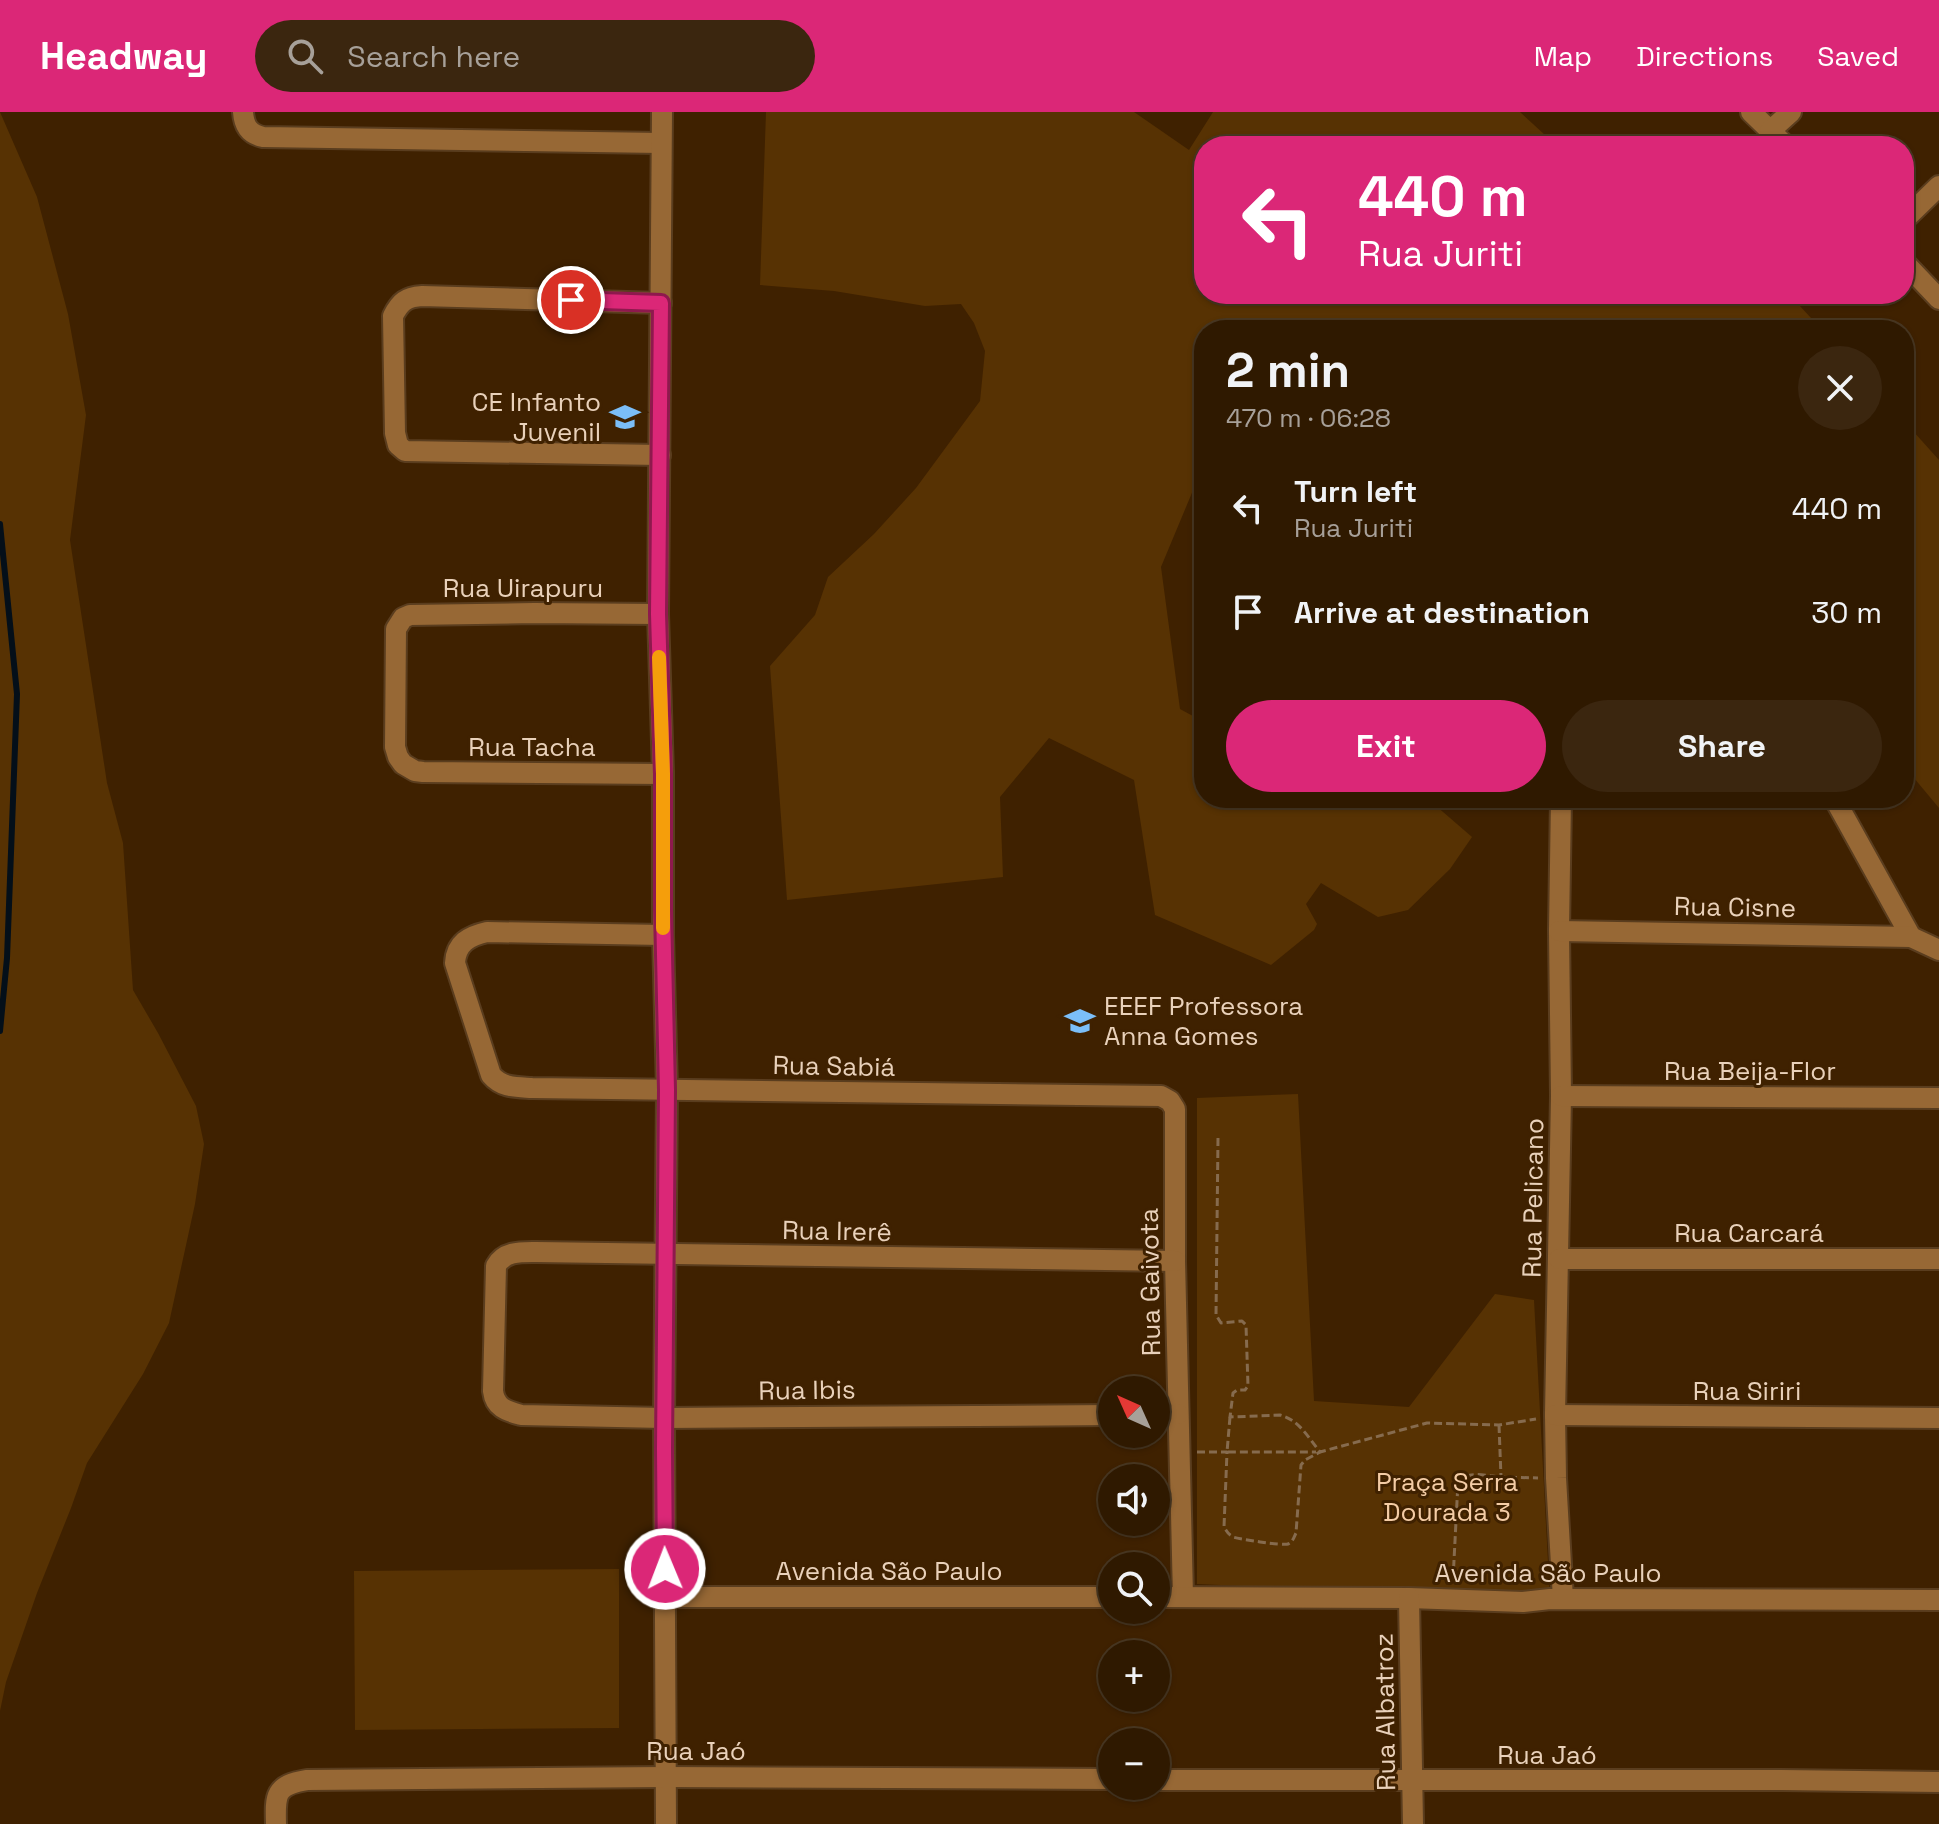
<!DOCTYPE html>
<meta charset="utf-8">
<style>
body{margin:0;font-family:"Space Grotesk",sans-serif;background:#3b260f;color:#f1f3f6;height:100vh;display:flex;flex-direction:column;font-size:30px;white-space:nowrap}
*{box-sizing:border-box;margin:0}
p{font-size:26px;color:#a7a099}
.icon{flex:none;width:44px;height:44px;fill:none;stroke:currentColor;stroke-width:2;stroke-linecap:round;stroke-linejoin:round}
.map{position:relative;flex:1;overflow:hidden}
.panel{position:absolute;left:1194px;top:208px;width:720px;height:488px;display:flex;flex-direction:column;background:#2f1900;border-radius:32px;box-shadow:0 2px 6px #0004,0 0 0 2px #4a3822}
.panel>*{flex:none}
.guide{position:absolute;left:1194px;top:24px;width:720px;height:168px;border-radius:32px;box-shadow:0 2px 6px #0004,0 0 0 2px #4a3822;background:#db2777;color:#fff;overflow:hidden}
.needle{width:52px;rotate:315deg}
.controls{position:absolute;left:1098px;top:1264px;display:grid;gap:16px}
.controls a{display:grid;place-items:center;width:72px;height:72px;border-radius:50%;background:#2f1900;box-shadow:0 2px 6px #0004,0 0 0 2px #4a3822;font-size:40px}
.pin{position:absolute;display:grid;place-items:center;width:68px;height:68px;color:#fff;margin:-34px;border:4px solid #fff;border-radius:50%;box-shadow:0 2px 8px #0007}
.me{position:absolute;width:88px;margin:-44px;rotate:359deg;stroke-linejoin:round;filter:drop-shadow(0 0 6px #0008)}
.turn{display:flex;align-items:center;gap:28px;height:168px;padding:0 32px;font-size:36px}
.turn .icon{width:104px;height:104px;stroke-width:2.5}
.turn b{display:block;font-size:56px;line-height:68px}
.round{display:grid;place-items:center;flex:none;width:84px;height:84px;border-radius:42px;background:#3b260f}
.summary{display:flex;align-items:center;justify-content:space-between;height:136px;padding:0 32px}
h1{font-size:48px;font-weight:700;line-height:60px}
.primary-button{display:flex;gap:16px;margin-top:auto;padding:16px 32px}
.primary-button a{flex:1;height:92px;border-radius:48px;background:#db2777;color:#fff;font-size:32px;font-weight:700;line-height:92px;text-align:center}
.primary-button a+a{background:#3b260f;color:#f1f3f6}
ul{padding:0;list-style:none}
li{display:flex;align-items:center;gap:24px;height:104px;padding:0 32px}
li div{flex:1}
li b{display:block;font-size:30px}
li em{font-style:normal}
header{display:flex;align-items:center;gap:48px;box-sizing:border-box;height:112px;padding:0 40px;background:#db2777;color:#fff}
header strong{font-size:38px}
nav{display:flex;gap:44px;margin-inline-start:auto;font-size:28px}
.search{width:560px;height:72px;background:#3b260f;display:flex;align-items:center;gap:20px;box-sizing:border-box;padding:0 28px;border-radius:44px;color:#a7a099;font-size:30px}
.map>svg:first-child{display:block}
.green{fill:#573203}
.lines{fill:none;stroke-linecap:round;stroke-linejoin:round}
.stream{stroke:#040f19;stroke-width:6}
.minor-casing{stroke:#5a3d1e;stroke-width:24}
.path{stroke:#866b4e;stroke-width:3;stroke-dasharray:8 4;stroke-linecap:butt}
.minor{stroke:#976835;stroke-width:20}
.route-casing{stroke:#8e194d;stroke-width:20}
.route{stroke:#db2777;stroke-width:14}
.slow{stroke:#f59e0b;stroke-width:14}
.labels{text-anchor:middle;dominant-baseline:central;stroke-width:6;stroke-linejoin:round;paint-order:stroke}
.poi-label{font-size:26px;fill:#e9d1ba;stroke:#3f2100;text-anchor:end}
.street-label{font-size:26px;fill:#e9d1ba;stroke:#3f2100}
.park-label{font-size:26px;fill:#f4cca5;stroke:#3f2100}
</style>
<header>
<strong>Headway</strong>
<div class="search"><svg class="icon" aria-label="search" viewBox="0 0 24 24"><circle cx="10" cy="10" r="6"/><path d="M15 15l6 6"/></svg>Search here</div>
<nav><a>Map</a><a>Directions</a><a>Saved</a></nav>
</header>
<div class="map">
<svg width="1939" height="1712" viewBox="0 0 1939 1712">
<rect width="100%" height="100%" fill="#3f2100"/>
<g class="green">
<polygon points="0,0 37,85 68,202 86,303 70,428 107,671 123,731 133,878 158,921 196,994 204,1032 195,1092 169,1211 143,1262 87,1351 71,1396 37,1481 6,1570 0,1599"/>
<polygon points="766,0 1134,0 1189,38 1213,0 1520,0 1557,34 1204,34 1204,182 1789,182 1822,218 1204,218 1204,352 1161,455 1180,597 1204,610 1204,686 1407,686 1435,693 1472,725 1450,757 1408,798 1378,805 1321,771 1306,792 1317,812 1314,818 1271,853 1155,803 1134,668 1049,626 1000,685 1003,765 787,788 770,554 815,503 828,465 874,422 916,376 980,289 985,239 974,211 961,192 925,194 834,179 760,173"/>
<polygon points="1904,309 1939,348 1939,696 1904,654"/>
<polygon points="1298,982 1314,1289 1409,1295 1495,1182 1534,1188 1550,1487 1197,1472 1197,986"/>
<polygon points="619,1457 619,1616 355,1618 354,1459"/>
</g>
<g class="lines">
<polyline class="stream" points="0,412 17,582 7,846 0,919"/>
<g class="minor-casing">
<g id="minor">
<path d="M243 0C244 14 249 22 263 25L661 31"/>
<polyline points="662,0 658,502 663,662 663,823 667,978 664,1306 666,1712"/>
<polyline points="1751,0 1786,34"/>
<polyline points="1770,19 1791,0"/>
<polyline points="1904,108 1939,74"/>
<polyline points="1904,150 1939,187"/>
<path d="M660 343 405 339 398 333 395 321 393 204C400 190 406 185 422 184L661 191"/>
<polyline points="658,502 534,501 410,503 403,506 396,517 395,635 398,645 403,652 415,659 423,660 663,662"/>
<polyline points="1561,686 1559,819 1561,984 1555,1303 1556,1366 1563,1487"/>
<polyline points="1834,686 1911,825"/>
<polyline points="1559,819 1911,825 1939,838"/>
<path d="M663 823 487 820C469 824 456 831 455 851L491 963C502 976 516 975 532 976L1161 984 1170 989 1175 997V1149L1183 1485"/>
<polyline points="1561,984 1939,986"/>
<polyline points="1559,1147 1939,1147"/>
<polyline points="1156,1302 1178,1302"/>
<path d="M1112 1303 664 1306 521 1303C507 1299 495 1296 493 1279L496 1154C504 1139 521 1140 536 1140L1175 1149"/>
<polyline points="1555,1303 1939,1306"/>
<polyline points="666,1485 1112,1485"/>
<polyline points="1156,1485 1409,1486 1523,1490 1550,1487 1939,1488"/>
<polyline points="1409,1486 1413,1712"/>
<polyline points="1156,1668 1782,1668 1939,1670"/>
<path d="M276 1712C275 1683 275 1673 307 1668L666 1665 1112 1667"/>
</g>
</g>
<g class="path">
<path d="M1218 1026 1216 1203 1221 1211 1242 1209 1246 1213 1248 1274 1245 1278H1237L1233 1281 1230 1305 1280 1303C1299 1308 1308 1325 1320 1340L1427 1311 1499 1313 1536 1307"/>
<polyline points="1230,1305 1227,1340 1316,1340"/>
<polyline points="1499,1313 1501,1365 1538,1366"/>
<path d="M1197 1340H1227L1224 1415C1228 1421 1227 1421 1233 1425 1239 1427 1283 1434 1288 1432 1293 1430 1294 1425 1296 1421L1301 1353 1305 1348 1320 1340"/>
<path d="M1453 1468 1458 1370C1467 1358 1488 1364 1501 1365"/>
</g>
<use href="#minor" class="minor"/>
</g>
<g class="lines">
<g class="route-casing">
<polyline id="route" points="571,188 661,191 658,502 663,662 663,797 667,978 664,1337 665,1457"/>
</g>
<use href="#route" class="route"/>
<polyline class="slow" points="659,545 663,662 663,816"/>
</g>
<defs>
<g id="school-bare" transform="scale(2.4)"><path d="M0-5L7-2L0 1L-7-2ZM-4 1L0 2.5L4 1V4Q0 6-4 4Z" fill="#7bbef8" stroke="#3f2100" stroke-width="2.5" paint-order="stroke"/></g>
</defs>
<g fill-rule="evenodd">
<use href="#school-bare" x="625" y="305"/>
<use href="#school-bare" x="1080" y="909"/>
</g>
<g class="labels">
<g class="poi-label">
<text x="601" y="290">CE Infanto<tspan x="601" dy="30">Juvenil</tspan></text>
<text x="1104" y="894" text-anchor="start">EEEF Professora<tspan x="1104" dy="30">Anna Gomes</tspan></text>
</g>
<g class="street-label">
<text x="523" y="476">Rua Uirapuru</text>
<text x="532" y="635">Rua Tacha</text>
<text transform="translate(1735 795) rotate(1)">Rua Cisne</text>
<text transform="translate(834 954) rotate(1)">Rua Sabiá</text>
<text x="1750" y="959">Rua Beija-Flor</text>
<text transform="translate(1533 1086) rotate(-89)">Rua Pelicano</text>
<text transform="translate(837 1119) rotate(1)">Rua Irerê</text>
<text x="1749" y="1121">Rua Carcará</text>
<text transform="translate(1150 1170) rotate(-91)">Rua Gaivota</text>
<text transform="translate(807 1278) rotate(-1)">Rua Ibis</text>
<text x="1747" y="1279">Rua Siriri</text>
<text x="889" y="1459">Avenida São Paulo</text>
<text x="1548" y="1461">Avenida São Paulo</text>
<text transform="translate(1385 1600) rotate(-91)">Rua Albatroz</text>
<text x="696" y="1639">Rua Jaó</text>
<text x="1547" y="1643">Rua Jaó</text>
</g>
<g class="park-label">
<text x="1447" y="1370">Praça Serra<tspan x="1447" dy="30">Dourada 3</tspan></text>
</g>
</g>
</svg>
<div class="controls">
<a><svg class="needle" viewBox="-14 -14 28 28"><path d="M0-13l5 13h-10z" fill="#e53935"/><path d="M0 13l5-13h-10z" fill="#a7a099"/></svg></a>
<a><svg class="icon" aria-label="sound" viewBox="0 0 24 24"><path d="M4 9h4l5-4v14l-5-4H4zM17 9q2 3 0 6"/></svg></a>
<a><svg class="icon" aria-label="search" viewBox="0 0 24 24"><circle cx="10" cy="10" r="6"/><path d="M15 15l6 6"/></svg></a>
<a>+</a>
<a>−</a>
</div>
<div class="pin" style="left:571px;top:188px;background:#d93025"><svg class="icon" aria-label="arrive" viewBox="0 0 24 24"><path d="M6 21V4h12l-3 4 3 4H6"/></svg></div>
<svg class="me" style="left:665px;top:1457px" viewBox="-20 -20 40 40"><circle r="17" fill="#db2777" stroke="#fff" stroke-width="3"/><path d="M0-11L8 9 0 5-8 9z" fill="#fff"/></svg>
<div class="guide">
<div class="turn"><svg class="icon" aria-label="left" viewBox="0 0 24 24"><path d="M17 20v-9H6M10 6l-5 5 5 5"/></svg><div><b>440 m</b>Rua Juriti</div></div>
</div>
<section class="panel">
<div class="summary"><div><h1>2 min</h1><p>470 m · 06:28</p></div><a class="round"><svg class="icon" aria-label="close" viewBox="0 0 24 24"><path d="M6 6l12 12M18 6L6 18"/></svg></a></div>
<ul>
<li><svg class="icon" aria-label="left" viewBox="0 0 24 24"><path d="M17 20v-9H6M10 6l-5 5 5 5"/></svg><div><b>Turn left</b><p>Rua Juriti</p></div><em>440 m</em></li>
<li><svg class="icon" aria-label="arrive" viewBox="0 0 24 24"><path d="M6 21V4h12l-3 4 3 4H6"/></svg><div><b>Arrive at destination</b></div><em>30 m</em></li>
</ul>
<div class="primary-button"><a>Exit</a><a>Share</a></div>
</section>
</div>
